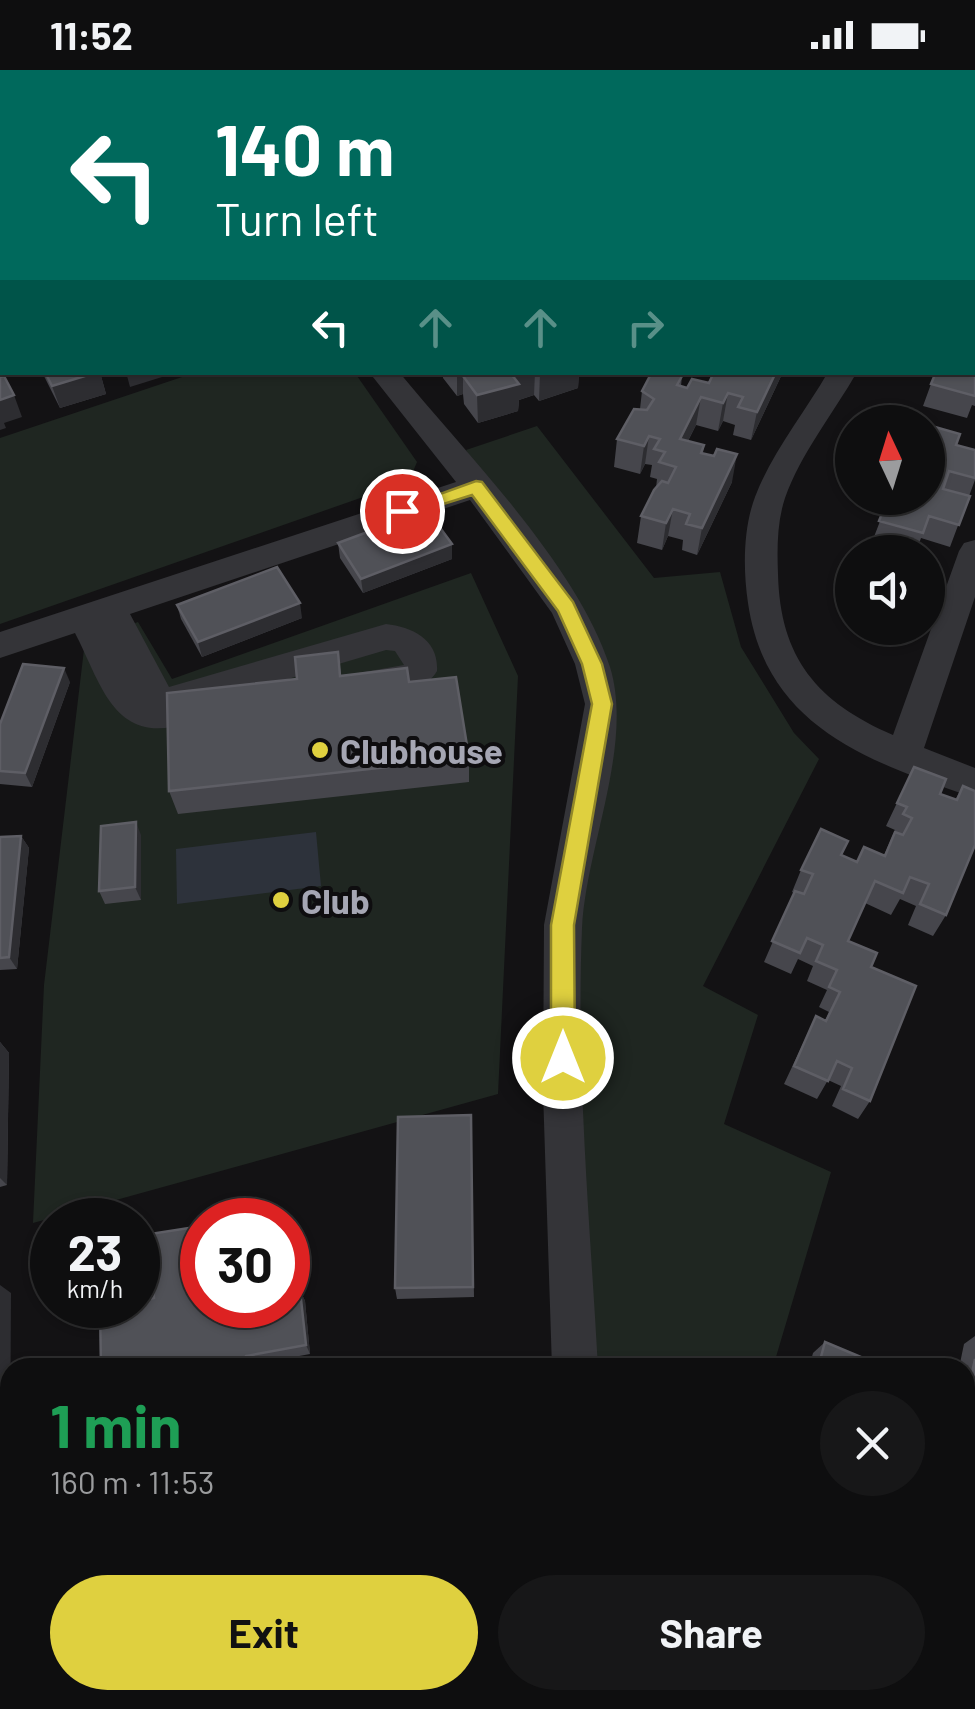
<!DOCTYPE html>
<meta charset="utf-8">
<style>
body{margin:0;font-family:Barlow,sans-serif;background:#171718;color:#f1f3f6;height:100vh;display:flex;flex-direction:column;font-size:38px;white-space:nowrap}
*{box-sizing:border-box;margin:0}
p{font-size:32px;color:#9b9c9e}
.icon{flex:none;width:55px;height:55px;fill:none;stroke:currentColor;stroke-width:2;stroke-linecap:round;stroke-linejoin:round}
.map{position:relative;flex:1;overflow:hidden}
.details{position:absolute;left:0px;top:1288px;width:975px;height:352px;display:flex;flex-direction:column;background:#0e0e0f;border-radius:30px 30px 0 0;box-shadow:0 2px 8px #0004,0 0 0 2px #2e2e2f}
.details>*{flex:none}
.hud{position:absolute;left:0px;top:0px;width:975px;height:305px;box-shadow:0 2px 8px #0004,0 0 0 2px #2e2e2f;background:#00695c;color:#fff;overflow:hidden}
.needle{width:65px;rotate:356deg}
.controls{position:absolute;left:835px;top:335px;display:grid;gap:20px}
.controls a{display:grid;place-items:center;width:110px;height:110px;border-radius:50%;background:#0e0e0f;box-shadow:0 2px 8px #0004,0 0 0 2px #2e2e2f;font-size:50px}
.speed{position:absolute;left:30px;top:1128px;display:flex;gap:20px;font-size:50px;font-weight:700;text-align:center}
.speed>*{display:grid;place-content:center;width:130px;height:130px;border-radius:50%;background:#0e0e0f;box-shadow:0 2px 8px #0004,0 0 0 2px #2e2e2f;line-height:1}
.speed small{font-size:25px;font-weight:400}
.speed .limit{border:15px solid #d22;background:#fff;color:#111}
.pin{position:absolute;display:grid;place-items:center;width:85px;height:85px;color:#fff;margin:-42px;border:5px solid #fff;border-radius:50%;box-shadow:0 2px 10px #0007}
.me{position:absolute;width:110px;margin:-55px;rotate:0deg;stroke-linejoin:round;filter:drop-shadow(0 0 8px #0008)}
.turn{display:flex;align-items:center;gap:35px;height:210px;padding:0 50px;font-size:45px}
.turn .icon{width:130px;height:130px;stroke-width:2.5}
.turn b{display:block;font-size:70px;line-height:85px}
.lanes{display:flex;align-items:center;height:95px;padding:0 50px;background:#0003;justify-content:center;gap:50px;direction:ltr}
.lanes .off{opacity:.35}
.round{display:grid;place-items:center;flex:none;width:105px;height:105px;border-radius:52px;background:#171718}
.headline{display:flex;align-items:center;justify-content:space-between;height:170px;padding:0 50px}
h1{font-size:60px;font-weight:700;line-height:75px;color:#1e9e55}
.primary-button{display:flex;gap:20px;margin-top:auto;padding:20px 50px}
.primary-button a{flex:1;height:115px;border-radius:60px;background:#dfd03f;color:#111;font-size:40px;font-weight:700;line-height:115px;text-align:center}
.primary-button a+a{background:#171718;color:#f1f3f6}
.status{display:flex;justify-content:space-between;align-items:center;height:70px;padding:0 50px;background:#0e0e0f;direction:ltr}
.status svg{height:28px;fill:currentColor}
.map>svg:first-child{display:block}
.green{fill:#1f2621}
.water{fill:#2d323b}
.lines{fill:none;stroke-linecap:round;stroke-linejoin:round}
.minor{fill:#343438;fill-rule:evenodd}
.wall{fill:#46464c}
.shaded-wall{fill:#2d2d31}
.building{fill:#505157;stroke:#5e5e65;stroke-width:2.5}
.route{fill:#dfd03f;stroke:#918729;stroke-width:2.5}
.poi-dot{fill:#dfd03f;stroke:#0e0d0f;stroke-width:4}
.labels{text-anchor:middle;dominant-baseline:central;stroke-width:8;stroke-linejoin:round;paint-order:stroke}
.poi-label{font-size:35px;font-weight:bold;fill:#a5a6b3;stroke:#0e0d0f;text-anchor:start}
</style>
<div class="status"><b>11:52</b><svg viewBox="0 0 49 12"><path d="M0 12V9h3v3zM5 12V6h3v6zM10 12V3h3v9zM15 12V0h3v12zM26 1h20v11H26zM47 4h2v5h-2z"/></svg></div>
<div class="map">
<svg width="975" height="1639" viewBox="0 0 975 1639">
<rect width="100%" height="100%" fill="#131214"/>
<g class="green">
<polygon points="175,0 652,0 656,2 174,2"/>
<polygon points="194,303 355,303 417,392 409,411 0,554 0,368"/>
<polygon points="537,356 654,508 720,502 741,577 794,663 819,689 703,916 758,945 724,1054 831,1102 773,1297 582,1297 577,844 592,594 466,380"/>
<polygon points="471,503 518,606 498,1024 33,1153 44,915 85,571 138,552 172,609"/>
<polygon points="493,1630 674,1630 672,1639 487,1639"/>
</g>
<polygon class="water" points="316,762 321,816 177,834 176,779"/>
<g class="lines">
<g class="minor">
<polygon points="680,0 708,0 710,2 682,2"/>
<polygon points="975,141 975,158 972,159 972,142"/>
<polygon points="2,257 2,275 0,276 0,258"/>
<path d="M369 302H399C467 385 577 495 610 597 634 675 586 777 582 858 576 1004 590 1152 598 1298H552L543 1021 544 855 585 634 575 594 552 543 470 430 130 544 169 617 386 554C413 557 439 570 437 601 423 626 372 631 347 623L342 614 347 605 404 595 395 581 386 580 190 638 193 643 188 653C114 677 102 615 75 563L0 588V562L456 412Z"/>
<path d="M828 302H857C833 344 801 383 785 428 777 452 777 479 778 504 780 588 817 632 893 665L959 481 964 473 975 470V527L924 678 975 698V728C869 692 766 657 748 533 743 499 743 459 755 427 772 382 804 344 828 302Z"/>
<polygon points="965,1517 975,1521 975,1573 965,1569"/>
<polygon points="244,1630 298,1630 302,1639 248,1639"/>
<polygon points="448,1630 501,1630 497,1639 444,1639"/>
</g>
</g>
<g class="wall">
<polygon points="975,231 975,336 972,335 967,348 923,336 931,314"/>
<polygon points="42,302 113,302 101,306 106,324 60,338"/>
<polygon points="443,302 579,302 578,318 539,331 534,325 519,330 518,341 478,353 464,334 463,324 457,326 443,308"/>
<polygon points="783,302 751,370 733,365 735,355 723,351 718,361 696,355 688,371 704,375 703,383 732,412 697,485 682,480 683,470 668,466 662,480 637,473 641,446 656,418 657,409 650,407 652,395 645,394 640,404 614,397 617,369 640,339 642,321 682,306 681,316 687,318 709,313"/>
<polygon points="956,375 975,380 975,410 950,477 921,468 916,482 907,482 872,472 889,428"/>
<polygon points="338,473 452,489 363,523 340,488"/>
<polygon points="177,535 302,548 202,587 181,549"/>
<polygon points="338,582 341,605 409,612 469,688 469,712 178,744 169,721 297,609"/>
<polygon points="70,612 32,717 0,714 0,654"/>
<polygon points="914,697 940,724 955,730 963,716 946,845 933,866 908,855 916,836 900,829 891,845 865,833 848,871 871,897 870,1031 858,1049 832,1036 841,1016 828,1010 817,1029 784,1014 816,946 825,951 829,942 819,937 827,920 807,911 813,896 798,889 791,904 764,892 794,823 792,822 801,800 842,785 857,792 884,785 895,760 886,756"/>
<polygon points="141,765 141,830 105,834 99,821"/>
<polygon points="21,766 29,778 17,899 0,900 0,767"/>
<polygon points="0,972 9,983 7,1115 0,1117"/>
<polygon points="471,1045 474,1227 397,1229 395,1218"/>
<polygon points="300,1220 305,1231 310,1284 252,1295 252,1298 101,1298 202,1235 288,1235"/>
<polygon points="975,1266 975,1478 965,1474 965,1298 959,1298 964,1274"/>
<polygon points="825,1272 887,1298 809,1298 813,1283"/>
<polygon points="965,1474 975,1478 975,1479 965,1482"/>
<polygon points="851,1633 865,1634 876,1639 849,1639"/>
</g>
<g class="shaded-wall">
<polygon points="0,170 2,173 2,202 0,203"/>
<polygon points="96,302 113,302 101,306 106,324 60,338 52,316"/>
<polygon points="126,302 178,302 130,317"/>
<polygon points="457,302 471,302 471,317 463,306 463,324 457,326"/>
<polygon points="519,302 535,302 534,325 519,330 518,341 478,353 477,325"/>
<polygon points="543,302 579,302 578,318 539,331 540,303"/>
<polygon points="776,302 783,302 751,370 757,342"/>
<polygon points="728,323 723,351 718,361 723,333"/>
<polygon points="14,325 22,347 4,353 6,358 0,360 0,330"/>
<polygon points="701,327 696,355 675,396 680,369"/>
<polygon points="649,366 645,394 640,404 644,376"/>
<polygon points="737,384 732,412 697,485 702,458"/>
<polygon points="673,439 668,466 662,480 666,453"/>
<polygon points="452,474 452,489 363,523 361,509"/>
<polygon points="300,533 302,548 202,587 198,572"/>
<polygon points="64,598 70,612 32,717 25,703"/>
<polygon points="136,752 141,765 141,830 135,817"/>
<polygon points="21,766 29,778 17,899 9,887"/>
<polygon points="0,972 9,983 7,1115 0,1108"/>
<polygon points="0,1215 11,1223 10,1396 0,1392"/>
<polygon points="300,1220 305,1231 310,1284 306,1275"/>
<polygon points="246,1286 252,1295 252,1298 246,1298"/>
<polygon points="3,1517 10,1519 10,1630 14,1630 14,1639 0,1639"/>
</g>
<g class="building">
<polygon points="2,153 2,173 0,173 0,154"/>
<polygon points="972,230 975,231 975,326 931,314 936,302 972,302"/>
<polygon points="45,302 98,302 52,316"/>
<polygon points="476,302 519,302 512,305 519,314 477,325 463,306"/>
<polygon points="652,302 670,302 682,306 677,315 687,318 692,309 709,313 714,302 776,302 757,342 738,337 743,327 728,323 723,333 701,327 680,369 704,375 701,383 714,386 717,379 737,384 702,458 686,454 690,444 673,439 666,453 641,446 654,420 662,411 668,413 676,397 659,392 665,382 654,379 660,369 649,366 644,376 617,369 634,339 647,340 654,329 642,321"/>
<polygon points="4,306 14,325 0,330 0,307"/>
<polygon points="928,355 960,364 956,375 975,380 975,408 949,401 943,419 970,426 959,455 929,446 923,463 879,451 885,436 890,438 893,430 889,428 928,428"/>
<polygon points="427,440 452,474 361,509 338,473"/>
<polygon points="277,497 300,533 198,572 177,535"/>
<polygon points="338,582 340,606 407,598 409,612 456,607 469,688 169,721 167,623 297,609 295,587"/>
<polygon points="23,594 64,598 25,703 0,701 0,654"/>
<polygon points="914,697 946,709 940,724 957,730 963,716 975,721 975,775 946,845 920,834 929,814 910,807 903,823 875,811 848,871 877,883 871,897 916,916 870,1031 843,1019 852,998 837,991 828,1011 794,996 816,946 826,951 840,922 829,917 837,900 816,891 823,875 807,868 800,883 772,871 795,821 804,824 813,804 801,800 821,759 848,771 841,785 857,792 864,777 885,786 895,762 903,765 912,748 903,744 907,737 897,733"/>
<polygon points="136,752 135,817 99,821 101,756"/>
<polygon points="21,766 9,887 0,888 0,767"/>
<polygon points="471,1045 473,1217 395,1218 398,1047"/>
<polygon points="202,1156 202,1235 288,1235 288,1223 300,1220 306,1275 246,1286 246,1298 101,1298 100,1238 116,1235 138,1235 138,1231 154,1228 150,1164"/>
<polygon points="825,1272 887,1298 818,1298"/>
<polygon points="975,1289 975,1478 965,1474 965,1329 966,1330"/>
<polygon points="3,1517 0,1604 0,1518"/>
</g>
<polygon class="route" points="476,411 482,412 573,532 602,594 612,634 574,855 575,988 563,999 551,988 551,855 592,634 582,594 558,541 472,425 402,447 393,441"/>
<g class="poi-dot">
<circle cx="320" cy="680" r="10"/>
<circle cx="281" cy="830" r="10"/>
</g>
<g class="labels">
<g class="poi-label">
<text x="340" y="680">Clubhouse</text>
<text x="301" y="830">Club</text>
</g>
</g>
</svg>
<div class="controls">
<a><svg class="needle" viewBox="-14 -14 28 28"><path d="M0-13l5 13h-10z" fill="#e53935"/><path d="M0 13l5-13h-10z" fill="#9b9c9e"/></svg></a>
<a><svg class="icon" aria-label="sound" viewBox="0 0 24 24"><path d="M4 9h4l5-4v14l-5-4H4zM17 9q2 3 0 6"/></svg></a>
</div>
<div class="speed"><div>23<small>km/h</small></div><div class="limit">30</div></div>
<div class="pin" style="left:402px;top:441px;background:#d93025"><svg class="icon" aria-label="arrive" viewBox="0 0 24 24"><path d="M6 21V4h12l-3 4 3 4H6"/></svg></div>
<svg class="me" style="left:563px;top:988px" viewBox="-20 -20 40 40"><circle r="17" fill="#dfd03f" stroke="#fff" stroke-width="3"/><path d="M0-11L8 9 0 5-8 9z" fill="#fff"/></svg>
<div class="hud">
<div class="turn"><svg class="icon" aria-label="left" viewBox="0 0 24 24"><path d="M17 20v-9H6M10 6l-5 5 5 5"/></svg><div><b>140 m</b>Turn left</div></div>
<div class="lanes"><svg class="icon" aria-label="left" viewBox="0 0 24 24"><path d="M17 20v-9H6M10 6l-5 5 5 5"/></svg><svg class="icon off" aria-label="ahead" viewBox="0 0 24 24"><path d="M12 20V5M6 11l6-6 6 6"/></svg><svg class="icon off" aria-label="ahead" viewBox="0 0 24 24"><path d="M12 20V5M6 11l6-6 6 6"/></svg><svg class="icon off" aria-label="right" viewBox="0 0 24 24"><path d="M7 20v-9h11M14 6l5 5-5 5"/></svg></div>
</div>
<section class="details">
<div class="headline"><div><h1>1 min</h1><p>160 m · 11:53</p></div><a class="round"><svg class="icon" aria-label="close" viewBox="0 0 24 24"><path d="M6 6l12 12M18 6L6 18"/></svg></a></div>
<div class="primary-button"><a>Exit</a><a>Share</a></div>
</section>
</div>
